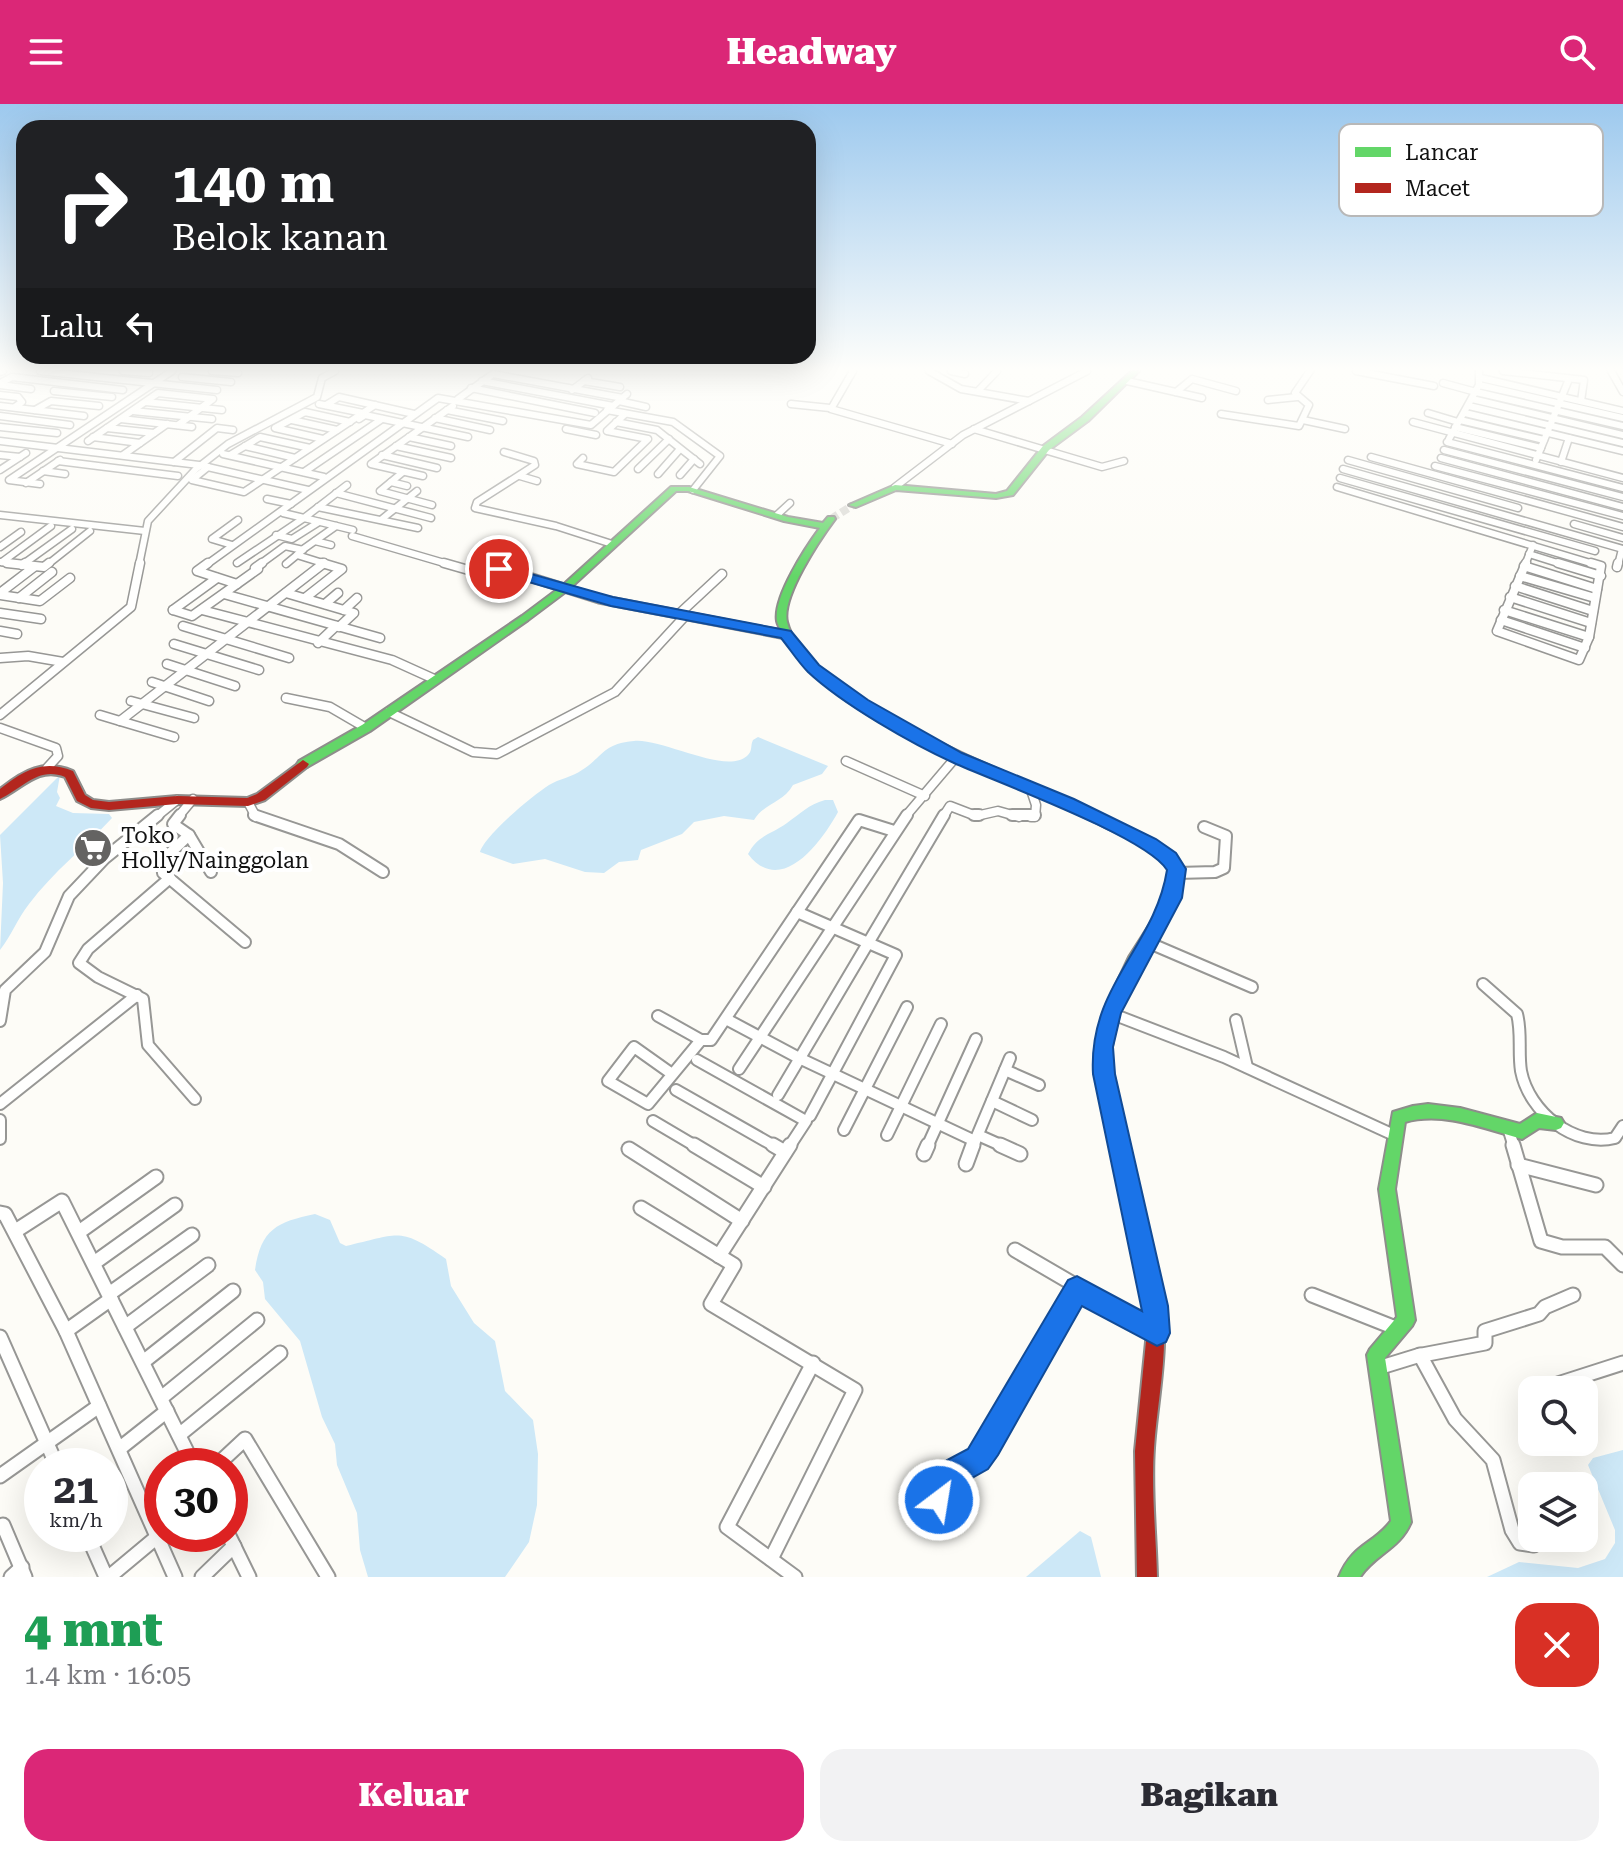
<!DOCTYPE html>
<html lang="id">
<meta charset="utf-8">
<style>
body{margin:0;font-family:"Roboto Serif",serif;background:#f2f2f3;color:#2b2b33;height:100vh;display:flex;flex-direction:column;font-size:30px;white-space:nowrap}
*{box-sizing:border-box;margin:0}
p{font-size:26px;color:#7c7c81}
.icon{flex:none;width:44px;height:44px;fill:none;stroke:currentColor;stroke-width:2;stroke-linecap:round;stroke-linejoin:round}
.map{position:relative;height:1473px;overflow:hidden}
.drawer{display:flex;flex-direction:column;background:#fff;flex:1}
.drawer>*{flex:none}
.top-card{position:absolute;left:16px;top:16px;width:800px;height:244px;border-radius:24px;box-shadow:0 8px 32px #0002;background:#202124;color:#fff;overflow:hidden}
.tools{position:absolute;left:1518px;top:1272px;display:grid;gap:16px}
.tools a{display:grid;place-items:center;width:80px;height:80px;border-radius:16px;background:#fff;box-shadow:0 8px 32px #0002;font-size:40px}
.speed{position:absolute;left:24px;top:1344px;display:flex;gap:16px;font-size:40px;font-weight:700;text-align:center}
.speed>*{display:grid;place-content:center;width:104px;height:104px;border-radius:50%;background:#fff;box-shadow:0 8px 32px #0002;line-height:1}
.speed small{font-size:20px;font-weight:400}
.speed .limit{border:12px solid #d22;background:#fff;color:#111}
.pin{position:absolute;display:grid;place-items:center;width:68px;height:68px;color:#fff;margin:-34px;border:4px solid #fff;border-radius:50%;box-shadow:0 2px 8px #0007}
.me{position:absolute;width:88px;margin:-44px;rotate:31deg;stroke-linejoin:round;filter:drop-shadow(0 0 6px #0008)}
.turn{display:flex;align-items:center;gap:28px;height:168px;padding:0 24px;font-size:36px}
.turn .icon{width:104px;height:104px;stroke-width:2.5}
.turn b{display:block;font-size:56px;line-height:68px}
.then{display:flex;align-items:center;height:76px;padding:0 24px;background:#0003;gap:16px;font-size:30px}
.round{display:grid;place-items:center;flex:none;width:84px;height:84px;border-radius:24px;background:#f2f2f3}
.overview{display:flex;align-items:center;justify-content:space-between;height:136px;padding:0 24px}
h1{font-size:48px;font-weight:800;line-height:60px;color:#1e9e55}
.cta{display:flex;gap:16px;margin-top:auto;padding:16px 24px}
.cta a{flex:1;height:92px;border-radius:24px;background:#db2777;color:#fff;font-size:32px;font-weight:800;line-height:92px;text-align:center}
.cta a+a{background:#f2f2f3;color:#2b2b33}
header{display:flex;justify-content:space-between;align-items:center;height:104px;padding:0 24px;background:#db2777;color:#fff;font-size:36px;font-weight:800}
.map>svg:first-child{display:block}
.water{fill:#cde8f7}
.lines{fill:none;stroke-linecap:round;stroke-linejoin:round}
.secondary-tunnel{stroke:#dad9d4;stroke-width:8;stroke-dasharray:8 4;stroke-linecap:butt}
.street-far3-casing{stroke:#979795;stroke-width:9}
.street-far2-casing{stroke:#979795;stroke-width:11}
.street-far1-casing{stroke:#979795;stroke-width:14}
.street-casing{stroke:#979795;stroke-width:17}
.fast-casing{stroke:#8e8d8b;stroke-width:4}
.jam-casing{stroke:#8e8d8b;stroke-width:4}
.street-far3{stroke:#fffffe;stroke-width:6}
.street-far2{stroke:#fffffe;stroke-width:8}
.street-far1{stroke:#fffffe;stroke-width:10}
.street{stroke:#fffffe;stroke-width:13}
.fast{fill:#63d668;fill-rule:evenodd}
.jam{fill:#b3261e;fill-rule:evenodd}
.route{fill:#1a73e8;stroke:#114b97;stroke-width:2}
.labels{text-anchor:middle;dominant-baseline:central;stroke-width:8;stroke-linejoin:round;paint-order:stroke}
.poi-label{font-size:22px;fill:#111;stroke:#fff;text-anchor:start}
.key{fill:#fff;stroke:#b8b8b8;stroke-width:2}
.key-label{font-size:22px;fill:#111}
</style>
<header><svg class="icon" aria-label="menu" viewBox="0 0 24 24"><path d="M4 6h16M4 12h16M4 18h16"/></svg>Headway<svg class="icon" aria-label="search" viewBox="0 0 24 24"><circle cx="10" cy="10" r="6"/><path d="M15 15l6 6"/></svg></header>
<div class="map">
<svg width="1623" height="1473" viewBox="0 0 1623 1473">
<rect width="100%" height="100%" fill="#fdfcf7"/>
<g class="water">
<path d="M758 633 828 662 822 670 793 681C783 699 764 699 754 716L724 712 694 718 682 730 641 746 638 756 619 758 604 769 585 768 545 755 513 760 480 748C485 731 532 692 549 681 559 675 572 673 582 666 604 652 602 640 634 637 662 634 725 671 747 652 753 647 750 642 753 636Z"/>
<path d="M60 671 57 688 60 694 56 702 73 709 109 710 112 714C85 743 53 768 29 800 17 815 12 831 0 846L3 779 0 731Z"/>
<path d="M825 696H833L838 708C821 739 781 793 748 750 758 731 770 731 787 719 801 709 808 701 825 696Z"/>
<path d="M315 1110 330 1116 340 1139 346 1142C400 1130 399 1122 446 1155L451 1182 474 1219 495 1237 505 1287 533 1316 538 1350 537 1401 529 1438 505 1473H368L360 1446 357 1409 337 1361 335 1340 322 1313 300 1237 265 1195 263 1178 255 1166C261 1125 277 1118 315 1110Z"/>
<polygon points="1623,1346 1623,1473 1487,1473 1519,1458 1578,1464 1605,1455 1615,1439 1615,1426 1588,1361 1593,1354"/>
<polygon points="1080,1427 1091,1433 1101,1473 1026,1473"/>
</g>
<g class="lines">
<polyline class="secondary-tunnel" points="831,415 853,401"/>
<g class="street-far3-casing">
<g id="street-far3">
<polyline points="40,267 217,286"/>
<polyline points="123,267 149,269"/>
<polyline points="212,267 238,269"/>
<polyline points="853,267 831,305 952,340"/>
<polyline points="929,267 961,285 1029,297 1087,267"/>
<polyline points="951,267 965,270"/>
<polyline points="1356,267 1434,282"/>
<polyline points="1503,267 1584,276 1581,297"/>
<polyline points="1611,267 1623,288"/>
<polyline points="0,268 3,267"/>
<polyline points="182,273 231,278"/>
<polyline points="1481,274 1623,307"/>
<polyline points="482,277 613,302"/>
<polyline points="584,277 620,283"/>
<polyline points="1127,277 1202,294"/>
<polyline points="0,279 12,273 123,286"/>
<polyline points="1443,279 1476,288"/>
<polyline points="0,281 31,285"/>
<polyline points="1479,281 1623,314"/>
<polyline points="471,284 595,309"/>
<polyline points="572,286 588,274"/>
<polyline points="54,287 112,293"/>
<polyline points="978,287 997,267"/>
<polyline points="1176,288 1192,275 1236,287"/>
<polyline points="1476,288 1623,322"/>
<polyline points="0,291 18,293 22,298 15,303"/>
<polyline points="458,295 493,270 623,294"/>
<polyline points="1472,295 1623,331"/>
<polyline points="1268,296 1297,293"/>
<polyline points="619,297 646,303"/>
<polyline points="146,298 222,306"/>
<polyline points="319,300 363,309"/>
<polyline points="791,300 830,304"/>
<polyline points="326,301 339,293 414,310"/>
<polyline points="0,302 84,312"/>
<polyline points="1469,302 1623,339"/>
<polyline points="35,306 51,297 99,302"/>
<polyline points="447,306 503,317"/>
<polyline points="607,306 673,318 720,352 693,386"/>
<polyline points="133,307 212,315"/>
<polyline points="1428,309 1458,318"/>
<polyline points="1465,309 1623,347"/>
<polyline points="1221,310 1299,322 1309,301 1295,289 1310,267"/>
<polyline points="0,312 70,321"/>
<polyline points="435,314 490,326"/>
<polyline points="121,315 192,323"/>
<polyline points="359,315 365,311 468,333"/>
<polyline points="292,316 337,326"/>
<polyline points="1303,316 1345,325"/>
<polyline points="1460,316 1544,336"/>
<polyline points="616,318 657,326 700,360"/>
<polyline points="1413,318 1623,374"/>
<polyline points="0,323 57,329"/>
<polyline points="1455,323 1541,344"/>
<polyline points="107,324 154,329"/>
<polyline points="566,325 596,331"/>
<polyline points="974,325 1102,363 1124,357"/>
<polyline points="93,333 140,339"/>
<polyline points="409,333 451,342"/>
<polyline points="323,335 275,324 305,308 350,318"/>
<polyline points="1449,335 1479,281 1479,267"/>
<polyline points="0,337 199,361 308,386"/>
<polyline points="88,337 158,289 213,295 178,321"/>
<polyline points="1447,338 1623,384"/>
<polyline points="245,342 295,354"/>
<polyline points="396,342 451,354"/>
<polyline points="1444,346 1623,393"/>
<polyline points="504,348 534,357 535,361 477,398 475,404 556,422 612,440"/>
<polyline points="223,350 324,373"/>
<polyline points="0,351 20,353"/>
<polyline points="123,351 167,320"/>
<polyline points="230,351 260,333 310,344"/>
<polyline points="382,351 437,364"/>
<polyline points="1371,353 1623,423"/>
<polyline points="583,354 577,360 614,368 648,335 607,327 625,310"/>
<polyline points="1441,354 1623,403"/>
<polyline points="1348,356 1518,404"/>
<polyline points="1536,356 1569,275"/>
<polyline points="58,357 178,372"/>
<polyline points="174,358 217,324 233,326"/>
<polyline points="1561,358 1569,334"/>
<polyline points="1435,362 1623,412"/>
<polyline points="208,363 192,376 244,388 375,301"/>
<polyline points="638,365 669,335"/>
<polyline points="1343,365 1623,445"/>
<polyline points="0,366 26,349"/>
<polyline points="43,367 65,370"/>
<polyline points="304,368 382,315"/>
<polyline points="403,368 380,387 432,401"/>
<polyline points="658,370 680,345"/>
<polyline points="680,371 694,355"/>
<polyline points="423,372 371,360 453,302"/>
<polyline points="520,372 537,377"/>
<polyline points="1340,374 1595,447"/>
<polyline points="391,378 407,382"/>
<polyline points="26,379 60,356"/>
<polyline points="40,380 9,376 172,267"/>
<polyline points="895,383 963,331 1029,297"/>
<polyline points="1337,383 1597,461"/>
<polyline points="336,389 431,414"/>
<polyline points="267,395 291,400"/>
<polyline points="318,403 418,424"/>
<polyline points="283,409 304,414 347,381"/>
<polyline points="0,411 145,427"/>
<polyline points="777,411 790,399"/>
<polyline points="382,415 417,387"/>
<polyline points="1574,420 1623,434"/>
<polyline points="276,431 292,435 319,418"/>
<polyline points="352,432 451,461"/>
<polyline points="315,437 331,441"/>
<polyline points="232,441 212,435 238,416"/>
<polyline points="0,443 21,428"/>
<polyline points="302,446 336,422"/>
<polyline points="1529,450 1564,461"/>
<polyline points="297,451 329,461"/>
<polyline points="0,458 25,461"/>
<polyline points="2,458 51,422"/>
<polyline points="237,459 304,414 353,426"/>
<polyline points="22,461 72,425"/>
<polyline points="47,461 90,427"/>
<polyline points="139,461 148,417 196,365 228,340 317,293 322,274 335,267"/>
<polyline points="206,461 438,294 591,321 627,290"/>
<polyline points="259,461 285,442 303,446 286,460"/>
<polyline points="1525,461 1533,441"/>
<polyline points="1618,461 1622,445"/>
</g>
</g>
<g class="street-far2-casing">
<g id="street-far2">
<polyline points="7,459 44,463 49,459"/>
<polyline points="208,459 197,467 237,480"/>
<polyline points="444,459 479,469 504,465 599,495 786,531"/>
<polyline points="1526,459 1497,527 1579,556 1589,533 1601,462 1591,459"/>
<polyline points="1558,459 1601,472"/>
<polyline points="22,461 25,459"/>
<polyline points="1524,462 1597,485"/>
<polyline points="1617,463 1618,459"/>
<polyline points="255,464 262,459"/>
<polyline points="1520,472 1595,494"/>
<polyline points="1515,482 1593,507"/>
<polyline points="0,489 34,463"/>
<polyline points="286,489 354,509 339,523"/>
<polyline points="224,490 380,534"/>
<polyline points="0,491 40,497 70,474"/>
<polyline points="1510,493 1591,519"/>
<polyline points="19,494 52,468"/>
<polyline points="305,494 342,465 322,459"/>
<polyline points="325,500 338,489"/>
<polyline points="173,506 192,512 258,465"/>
<polyline points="173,506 217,474"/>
<polyline points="202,506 392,556 434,575"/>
<polyline points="344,506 357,494"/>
<polyline points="1504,506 1589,533"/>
<polyline points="0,509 41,515"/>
<polyline points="679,510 722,470"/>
<polyline points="1501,516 1585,544"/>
<polyline points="183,522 289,554"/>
<polyline points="0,527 17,530"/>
<polyline points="318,539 336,522"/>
<polyline points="174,540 259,566"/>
<polyline points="0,554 28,552 63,558"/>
<polyline points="167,560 235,582"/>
<polyline points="152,578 209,597"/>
<polyline points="286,594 330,603 366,624"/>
<polyline points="131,597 194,614"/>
<polyline points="389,608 473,648 497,650 615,588 686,511"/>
<polyline points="0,611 131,503 140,459"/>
<polyline points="100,611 120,617"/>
<polyline points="0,624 56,644 58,652 47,664"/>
<polyline points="174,633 120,617 324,459"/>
<polyline points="846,657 925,692"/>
<polyline points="1030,683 1036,701 1035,713 1031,713"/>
<polyline points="248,698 256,713"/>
<polyline points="156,713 177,696"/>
<polyline points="178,713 193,695"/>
<polyline points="905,713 956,653"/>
<polyline points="943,713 950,702 976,712 998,707 1019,713"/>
</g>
</g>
<g class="street-far1-casing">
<g id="street-far1">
<polyline points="180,711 173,720 189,731 211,768"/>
<polyline points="254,711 339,740 383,768"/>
<polyline points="974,711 979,711"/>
<polyline points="1012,711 1035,711"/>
<polyline points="189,731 162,757 163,769 245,838"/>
<polyline points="1177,769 1215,768 1224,764 1226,732 1204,723"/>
<polyline points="170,774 88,845 79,859 98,873 143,895 148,941 195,995"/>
<polyline points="797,808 896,851 810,1012"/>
<polyline points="1147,838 1252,883"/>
<path d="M1483 880 1517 910C1522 929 1518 948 1521 967 1529 1008 1574 1044 1615 1034L1623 1022"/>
<polyline points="1110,909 1224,953 1396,1032"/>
<polyline points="658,912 701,936 711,936 859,716 894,727"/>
<polyline points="726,915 799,954 975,1037 973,1043"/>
<polyline points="1236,916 1247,963"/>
<polyline points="0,917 5,886 45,848 69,792 105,754 158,711"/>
<polyline points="697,956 806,1017 789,1043"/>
<polyline points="739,965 907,711"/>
<polyline points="1005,966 1039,981"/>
<polyline points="672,970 634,943 608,977 648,1000 701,936"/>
<polyline points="676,986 776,1043"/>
<polyline points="778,991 944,711"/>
<polyline points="992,997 1032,1016"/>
<polyline points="0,1000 137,891"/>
<polyline points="0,1016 0,1035"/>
<polyline points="653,1017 697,1043"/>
<polyline points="1508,1024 1514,1043"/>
<polyline points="844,1026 907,903"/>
<polyline points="887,1031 941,920"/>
<polyline points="978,1031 1005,1043"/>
<polyline points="975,1037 1010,954"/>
<polyline points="927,1043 976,935"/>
</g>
</g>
<g class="street-casing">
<g id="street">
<polyline points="694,1041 764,1083"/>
<polyline points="773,1041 785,1048"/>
<polyline points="1000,1041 1020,1050"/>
<polyline points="1513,1041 1541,1137 1562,1143 1605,1143 1623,1161"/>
<polyline points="629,1045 742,1117"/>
<polyline points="924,1050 928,1041"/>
<polyline points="966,1060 973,1041"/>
<polyline points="1518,1061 1596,1081"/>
<polyline points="641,1104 734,1161 711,1200 855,1286 771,1455"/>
<polyline points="0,1109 5,1110 66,1227 175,1473"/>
<polyline points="17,1126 62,1097 194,1362"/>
<polyline points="79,1128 156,1073"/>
<polyline points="1015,1146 1157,1229"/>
<polyline points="719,1152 790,1041"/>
<polyline points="94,1159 175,1101"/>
<polyline points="109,1190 192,1131"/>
<polyline points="1312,1191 1398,1225"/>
<polyline points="125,1223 208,1161"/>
<polyline points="66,1227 111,1195"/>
<polyline points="0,1233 57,1362"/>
<polyline points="1420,1251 1455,1315 1493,1356 1512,1426 1520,1439 1534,1441 1542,1434"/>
<polyline points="143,1258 233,1187"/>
<polyline points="1378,1264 1417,1252 1485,1239 1485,1227 1539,1210 1545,1203 1573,1191"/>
<polyline points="1539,1286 1623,1259"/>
<polyline points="1529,1289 1532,1288"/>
<polyline points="161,1294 257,1216"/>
<polyline points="179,1331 280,1249"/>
<polyline points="119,1345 167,1307"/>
<polyline points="216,1362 245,1335 328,1473"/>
<polyline points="0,1372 99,1302"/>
<polyline points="934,1414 946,1372 978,1355 1077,1185"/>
<polyline points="0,1424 3,1421 25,1473"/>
<polyline points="87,1430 106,1473"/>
<polyline points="228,1430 249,1473"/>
<polyline points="11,1473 22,1463"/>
<polyline points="109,1473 157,1433"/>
<polyline points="202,1473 234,1442"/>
<polyline points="795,1473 727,1423 813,1259"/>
</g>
</g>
<g class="fast-casing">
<g id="fast">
<polygon points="1132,267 1139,267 1088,317 1049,346 1013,391 996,394 896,386 856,403 849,401 895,381 996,390 1007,387 1043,342 1082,313"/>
<path d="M671 383H689L788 413 823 419 828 413H834L835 415C820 435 781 493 787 518 808 601 1040 679 1115 717 1140 730 1169 740 1183 765L1178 796 1139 860 1119 904 1110 953 1158 1185 1156 1191 1150 1193 1144 1191 1142 1185 1096 953 1105 904 1129 853 1166 795 1171 765C1157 744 1127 734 1105 723 1021 679 826 618 785 533 782 528 778 522 777 517 773 493 806 443 820 424L784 417 688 387H676L568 486 528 516 370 627 307 663H299L297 660 299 657 362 621 522 512 562 482Z"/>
<path d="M1428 1000 1460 1004 1520 1020 1537 1009 1561 1014 1564 1019 1561 1024 1556 1026 1539 1024 1522 1035C1485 1025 1444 1007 1405 1018L1395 1085 1415 1216 1412 1222 1385 1254 1411 1418C1400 1445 1375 1450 1360 1473H1339C1353 1439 1373 1441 1391 1417L1367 1251 1370 1245 1397 1213 1379 1085 1393 1008 1413 1002Z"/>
</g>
</g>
<g class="jam-casing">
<g id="jam">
<path d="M303 656 309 660 307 663 265 696 248 702 177 700 109 706 91 704 77 697 65 673C38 662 22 685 0 695V685C24 666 43 655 73 667L85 691 93 696 109 698 177 692 247 694 257 690Z"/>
<path d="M1150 1177 1156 1179C1174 1224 1157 1295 1154 1344 1151 1385 1156 1431 1157 1473H1137L1135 1347 1148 1218 1142 1185 1144 1179Z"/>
</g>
</g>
<use href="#street-far3" class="street-far3"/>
<use href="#street-far2" class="street-far2"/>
<use href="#street-far1" class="street-far1"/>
<use href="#street" class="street"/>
<use href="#fast" class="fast"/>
<use href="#jam" class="jam"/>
</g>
<linearGradient id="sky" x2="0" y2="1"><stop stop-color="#9dc9ee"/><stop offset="0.56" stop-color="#fefefb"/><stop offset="1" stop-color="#fefefb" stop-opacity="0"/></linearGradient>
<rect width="1623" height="473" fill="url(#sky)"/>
<path class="route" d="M499 461 613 493 791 527 819 561 868 596 962 649 1074 695 1156 735 1176 749 1186 765 1182 794 1121 909 1113 943 1115 970 1168 1202 1170 1229 1166 1238 1157 1242 1082 1202 998 1351 988 1365 958 1382 949 1407 939 1411 928 1407 924 1396 936 1362 968 1345 1068 1176 1077 1172 1142 1207 1093 970C1088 881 1155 843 1167 766 1147 733 996 678 954 659 912 640 842 600 808 568 798 558 790 545 781 534L611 502 494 468V462Z"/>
<defs>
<g id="supermarket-disc" transform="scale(2)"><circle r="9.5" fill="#646362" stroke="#fff"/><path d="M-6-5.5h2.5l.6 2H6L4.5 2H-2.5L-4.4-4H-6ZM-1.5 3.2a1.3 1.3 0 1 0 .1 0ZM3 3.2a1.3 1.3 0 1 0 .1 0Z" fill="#fff"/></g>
</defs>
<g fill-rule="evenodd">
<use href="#supermarket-disc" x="93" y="744"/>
</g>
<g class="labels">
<g class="poi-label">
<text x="121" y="731">Toko<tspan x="121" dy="25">Holly/Nainggolan</tspan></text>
</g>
</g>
<rect x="1339" y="20" width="264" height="92" rx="12" class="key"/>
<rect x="1355" y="43" width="36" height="10" fill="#63d668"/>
<rect x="1355" y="79" width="36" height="10" fill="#b3261e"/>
<g class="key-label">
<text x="1405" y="56">Lancar</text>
<text x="1405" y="92">Macet</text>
</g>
</svg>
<div class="tools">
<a><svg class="icon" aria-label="search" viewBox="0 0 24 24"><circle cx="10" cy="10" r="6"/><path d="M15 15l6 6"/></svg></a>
<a><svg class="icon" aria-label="layers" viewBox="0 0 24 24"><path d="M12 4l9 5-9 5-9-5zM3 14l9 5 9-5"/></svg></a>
</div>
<div class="speed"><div>21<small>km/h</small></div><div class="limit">30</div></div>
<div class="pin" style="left:499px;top:465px;background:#d93025"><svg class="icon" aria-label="arrive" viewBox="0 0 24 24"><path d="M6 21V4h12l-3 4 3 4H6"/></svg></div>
<svg class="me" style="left:939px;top:1396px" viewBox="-20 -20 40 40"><circle r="17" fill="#1a73e8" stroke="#fff" stroke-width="3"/><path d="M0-11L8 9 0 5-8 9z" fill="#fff"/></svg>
<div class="top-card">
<div class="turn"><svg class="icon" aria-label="right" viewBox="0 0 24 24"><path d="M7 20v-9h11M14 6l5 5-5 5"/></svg><div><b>140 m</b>Belok kanan</div></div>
<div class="then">Lalu<svg class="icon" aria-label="left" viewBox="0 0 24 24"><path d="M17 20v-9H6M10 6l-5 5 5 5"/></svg></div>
</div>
</div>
<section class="drawer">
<div class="overview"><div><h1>4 mnt</h1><p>1.4 km · 16:05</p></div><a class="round" style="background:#d93025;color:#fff"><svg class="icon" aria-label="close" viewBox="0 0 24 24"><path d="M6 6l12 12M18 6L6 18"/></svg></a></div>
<div class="cta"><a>Keluar</a><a>Bagikan</a></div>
</section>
